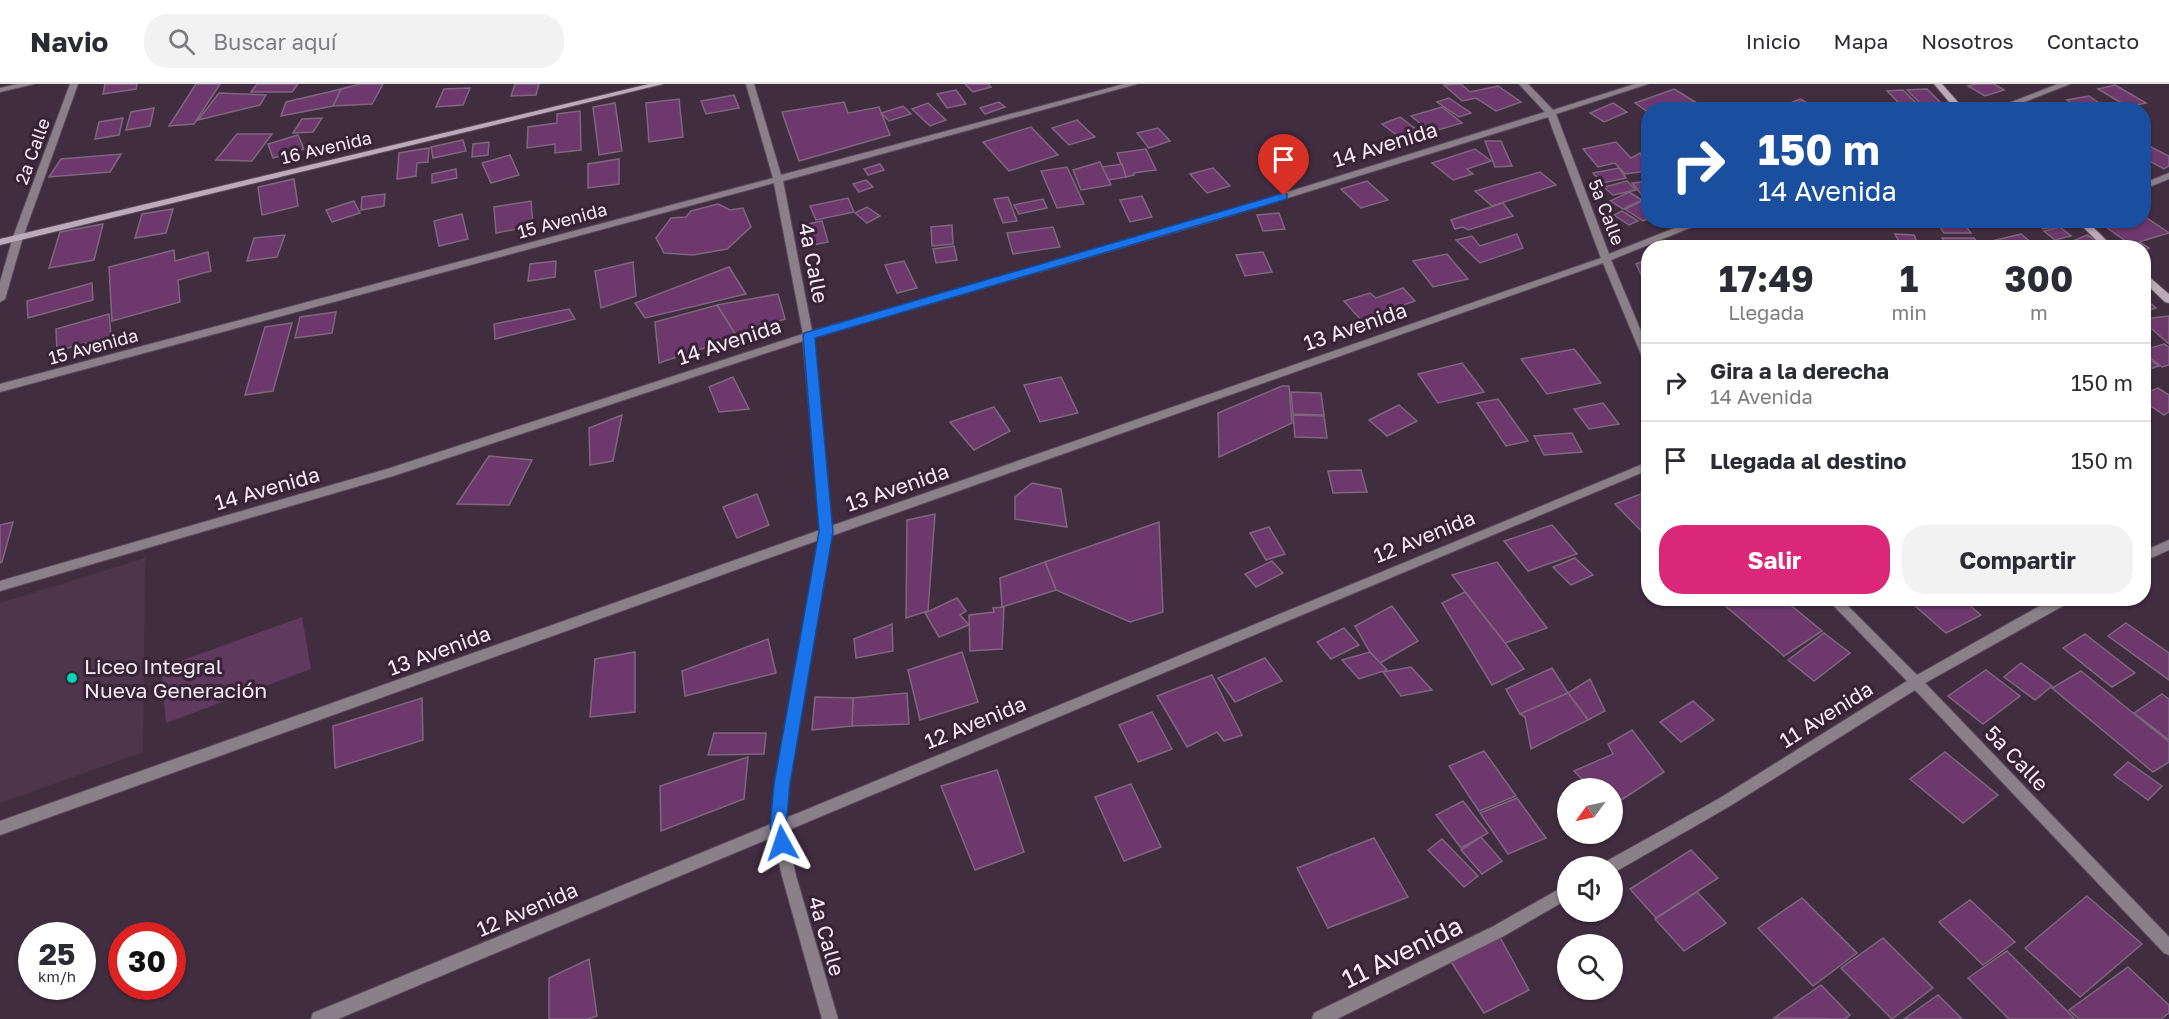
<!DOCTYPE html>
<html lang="es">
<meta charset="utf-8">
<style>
body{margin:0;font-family:"Golos Text",sans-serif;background:#f2f2f3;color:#2b2b33;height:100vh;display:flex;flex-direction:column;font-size:22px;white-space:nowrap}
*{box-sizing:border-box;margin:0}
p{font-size:20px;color:#7c7c81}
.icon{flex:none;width:33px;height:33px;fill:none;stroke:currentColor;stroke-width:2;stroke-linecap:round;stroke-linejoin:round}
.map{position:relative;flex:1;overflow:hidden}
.sheet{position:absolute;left:1641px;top:156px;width:510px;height:366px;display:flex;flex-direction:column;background:#fff;border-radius:24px;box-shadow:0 2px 4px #0004}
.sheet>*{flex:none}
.hud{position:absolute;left:1641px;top:18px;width:510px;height:126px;border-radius:24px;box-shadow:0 2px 4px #0004;background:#1a4fa0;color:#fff;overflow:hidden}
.needle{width:39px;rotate:237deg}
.fabs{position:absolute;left:1557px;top:694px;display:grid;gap:12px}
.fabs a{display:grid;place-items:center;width:66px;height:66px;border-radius:50%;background:#fff;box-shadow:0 2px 4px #0004;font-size:30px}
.speed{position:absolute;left:18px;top:838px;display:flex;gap:12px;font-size:30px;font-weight:700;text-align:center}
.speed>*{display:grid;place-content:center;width:78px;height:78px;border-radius:50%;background:#fff;box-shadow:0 2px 4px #0004;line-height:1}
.speed small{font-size:15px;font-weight:400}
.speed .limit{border:9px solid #d22;background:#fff;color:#111}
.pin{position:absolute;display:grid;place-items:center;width:51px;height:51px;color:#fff;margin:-62px -26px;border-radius:50% 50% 50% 0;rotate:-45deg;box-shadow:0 0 6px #0007}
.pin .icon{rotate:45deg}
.me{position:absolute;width:66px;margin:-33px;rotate:355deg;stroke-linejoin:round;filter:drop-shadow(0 0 4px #0008)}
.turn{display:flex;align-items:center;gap:21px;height:126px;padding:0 18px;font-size:27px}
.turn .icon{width:78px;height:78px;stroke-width:2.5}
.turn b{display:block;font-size:42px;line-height:51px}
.eta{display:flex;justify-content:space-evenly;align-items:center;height:102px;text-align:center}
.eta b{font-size:36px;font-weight:700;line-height:42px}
.cta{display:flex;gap:12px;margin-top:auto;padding:12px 18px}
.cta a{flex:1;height:69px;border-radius:24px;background:#db2777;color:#fff;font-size:24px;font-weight:700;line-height:69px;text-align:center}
.cta a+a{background:#f2f2f3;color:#2b2b33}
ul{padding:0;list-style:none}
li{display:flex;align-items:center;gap:18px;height:78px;padding:0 18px;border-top:2px solid #e1e1e2}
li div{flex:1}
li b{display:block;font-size:22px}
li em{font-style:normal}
header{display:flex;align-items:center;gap:36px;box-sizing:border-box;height:84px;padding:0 30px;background:#fff;border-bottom:2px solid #e1e1e2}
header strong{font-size:28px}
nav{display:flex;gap:33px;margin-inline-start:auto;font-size:21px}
.search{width:420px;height:54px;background:#f2f2f3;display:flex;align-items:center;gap:15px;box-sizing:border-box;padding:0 21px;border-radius:24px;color:#7c7c81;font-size:22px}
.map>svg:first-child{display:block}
.built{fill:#4d354c}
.green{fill:#5f3a5e}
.building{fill:#6d396d;stroke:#7e677d;stroke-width:1.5}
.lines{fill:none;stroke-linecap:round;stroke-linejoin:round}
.street-casing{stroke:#5e4b5d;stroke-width:2}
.secondary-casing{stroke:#5e4b5d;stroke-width:2}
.street{fill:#8b808a;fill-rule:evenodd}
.secondary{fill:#bbaaba;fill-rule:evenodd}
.route{fill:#1a73e8;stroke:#114b97;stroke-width:1.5}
.poi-dot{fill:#00d5b7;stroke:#372336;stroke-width:2}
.labels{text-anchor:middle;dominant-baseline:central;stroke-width:6;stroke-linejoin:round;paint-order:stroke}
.far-street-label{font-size:18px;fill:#f6e9f5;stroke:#372336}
.street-label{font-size:21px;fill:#f6e9f5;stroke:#372336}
.poi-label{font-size:21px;fill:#f6e9f5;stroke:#372336;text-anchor:start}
.near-street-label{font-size:26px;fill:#f6e9f5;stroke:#372336}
</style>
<header>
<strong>Navio</strong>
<div class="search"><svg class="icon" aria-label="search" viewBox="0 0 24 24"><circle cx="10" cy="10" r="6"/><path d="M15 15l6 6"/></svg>Buscar aquí</div>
<nav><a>Inicio</a><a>Mapa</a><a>Nosotros</a><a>Contacto</a></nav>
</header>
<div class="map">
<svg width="2169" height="935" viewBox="0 0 2169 935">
<rect width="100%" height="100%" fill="#412d40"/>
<polygon class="built" points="145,474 143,668 0,719 0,519"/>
<polygon class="green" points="302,533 311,585 166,639 161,584"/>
<g class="building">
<polygon points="105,0 137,0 136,5 103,10"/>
<polygon points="196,0 220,0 194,40 169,42"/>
<polygon points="257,0 298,0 292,8 251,8"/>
<polygon points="360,0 383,0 372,20 333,22 341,5"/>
<polygon points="515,0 539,0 536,11 511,12"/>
<polygon points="965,0 988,0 991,3 973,8"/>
<polygon points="1461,0 1470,8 1498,2 1521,18 1496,27 1476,14 1462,17 1444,1"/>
<polygon points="1976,0 1994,0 2004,6 1985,12 1968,2"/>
<polygon points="2115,1 2146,19 2128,23 2098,5"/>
<polygon points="470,4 463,21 436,23 444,5"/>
<polygon points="341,5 333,22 281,32 286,18"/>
<polygon points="1674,5 1700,21 1693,24 1695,26 1648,26 1648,28 1635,19"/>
<polygon points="1927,5 1944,22 1924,23 1907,6"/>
<polygon points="956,6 966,20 947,24 937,10"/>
<polygon points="1903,6 1919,22 1903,23 1887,7"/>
<polygon points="219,9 266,11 260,21 198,36"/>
<polygon points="734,11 739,24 706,30 701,17"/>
<polygon points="2089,12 2109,26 2081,26 2067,16"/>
<polygon points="1449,14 1471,29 1459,33 1437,18"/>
<polygon points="679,15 683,53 649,58 646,19"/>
<polygon points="1800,15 1811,21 1801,26 1778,24"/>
<polygon points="844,18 848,29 879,23 890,51 799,77 782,28"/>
<polygon points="999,18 1005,23 985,30 980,24"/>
<polygon points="615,19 622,67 599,71 593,23"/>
<polygon points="928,19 946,36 930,42 912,25"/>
<polygon points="1613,19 1627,28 1604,38 1590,29"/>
<polygon points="903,22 911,30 889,37 881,29"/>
<polygon points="1442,23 1462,39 1431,48 1411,32"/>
<polygon points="154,24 150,42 126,46 131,28"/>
<polygon points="580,27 581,66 555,69 555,60 527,64 528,43 557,39 557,30"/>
<polygon points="1400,33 1421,49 1402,55 1382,40"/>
<polygon points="123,34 119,51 95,55 99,38"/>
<polygon points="322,34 313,48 293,49 302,35"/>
<polygon points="1077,36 1095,53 1069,61 1052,44"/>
<polygon points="1031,43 1058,71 1009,87 983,58"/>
<polygon points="1158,44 1170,57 1149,64 1137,49"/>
<polygon points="237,50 272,50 252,77 216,76"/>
<polygon points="298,51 304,65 273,74 268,60"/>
<polygon points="463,56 466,67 433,74 431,63"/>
<polygon points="1485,57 1501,57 1512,82 1495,83"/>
<polygon points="489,58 488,71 472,73 473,60"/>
<polygon points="1616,58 1631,74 1640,69 1648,87 1625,90 1615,79 1598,83 1583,65"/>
<polygon points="2145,60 2169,72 2169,82 2164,85 2144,74"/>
<polygon points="429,64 428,78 417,79 416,92 397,95 399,69"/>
<polygon points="1146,65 1156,86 1134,89 1134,91 1126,93 1117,69"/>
<polygon points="1475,65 1491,77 1467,85 1473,90 1453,96 1432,79"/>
<polygon points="121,70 110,88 49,93 61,75"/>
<polygon points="510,71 519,91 491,99 482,79"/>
<polygon points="619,75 619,100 588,104 588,80"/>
<polygon points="1100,78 1111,101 1081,106 1073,86"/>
<polygon points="880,80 884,86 868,91 864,85"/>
<polygon points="1122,80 1126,93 1109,96 1102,83"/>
<polygon points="1067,83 1084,120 1057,124 1041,87"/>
<polygon points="1213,84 1230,102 1207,109 1190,90"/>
<polygon points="1619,84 1626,94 1602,99 1593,89"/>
<polygon points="456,85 457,94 432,99 432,90"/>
<polygon points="1540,88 1556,101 1492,122 1475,107"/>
<polygon points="294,95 298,122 262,131 258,103"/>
<polygon points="866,96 873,103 859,108 853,100"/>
<polygon points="1367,97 1388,116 1361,124 1341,105"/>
<polygon points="1627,97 1636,106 1613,111 1604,103"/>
<polygon points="1648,97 1648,116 1647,117 1632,99"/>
<polygon points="1629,108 1642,116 1623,125 1610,117"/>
<polygon points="385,110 384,122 361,126 362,113"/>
<polygon points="1142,112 1152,133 1130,138 1120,116"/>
<polygon points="1008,113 1017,137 1003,139 994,115"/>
<polygon points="848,114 854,128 816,136 810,122"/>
<polygon points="1043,115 1047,124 1019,130 1014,121"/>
<polygon points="1644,116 1648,119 1648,135 1643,137 1625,125"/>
<polygon points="354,117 360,129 332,138 326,126"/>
<polygon points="531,117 533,142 496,149 494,123"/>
<polygon points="1503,119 1513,132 1468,146 1463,143 1455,145 1451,136"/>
<polygon points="718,120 730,126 743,124 751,143 727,165 693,171 664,169 656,154 671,134 686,133 691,127"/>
<polygon points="867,123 880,132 867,139 855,129"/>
<polygon points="173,125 166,149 135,154 142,130"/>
<polygon points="1622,127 1638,137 1629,141 1614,131"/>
<polygon points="1279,129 1285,145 1263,147 1257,131"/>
<polygon points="462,130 468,155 439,162 434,137"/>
<polygon points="2144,132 2169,149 2139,158 2149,164 2144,166 2144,164 2136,164 2097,137 2144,136"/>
<polygon points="1935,136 1961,136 1971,149 1944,149"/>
<polygon points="2032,136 2056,136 2062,141 2043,145"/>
<polygon points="822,137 828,158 808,162 803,141"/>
<polygon points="103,140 94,176 49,184 60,148"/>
<polygon points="952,141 953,160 932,162 931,143"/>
<polygon points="1053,143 1060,163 1013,170 1007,149"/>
<polygon points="2060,143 2071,152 2055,156 2044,147"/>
<polygon points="1517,150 1523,164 1480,179 1456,156 1472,152 1480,162"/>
<polygon points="1895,150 1914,151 1918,160 1900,159"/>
<polygon points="2021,150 2038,164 1995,164 1988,158"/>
<polygon points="285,151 277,173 247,177 254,154"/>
<polygon points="2087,151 2105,162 2056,164"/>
<polygon points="1942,154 1974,154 1982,164 1949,164"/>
<polygon points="954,162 957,176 936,179 933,165"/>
<polygon points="174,166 175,177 208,168 211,187 178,196 180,218 112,237 109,183"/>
<polygon points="1263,168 1272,188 1245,192 1236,171"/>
<polygon points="1447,170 1468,195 1433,203 1413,177"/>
<polygon points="1648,175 1648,192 1642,192 1636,180"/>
<polygon points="556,177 555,193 528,197 530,180"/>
<polygon points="904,177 917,204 897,209 885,181"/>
<polygon points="633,178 636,212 601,224 595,187"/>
<polygon points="729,183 746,210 645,234 635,219"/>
<polygon points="92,199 93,216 28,234 27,217"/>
<polygon points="1403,204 1415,217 1361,236 1344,217 1370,209 1376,214"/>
<polygon points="778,210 785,235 737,253 717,221"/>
<polygon points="2144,213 2156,224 2144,228"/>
<polygon points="717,221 737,253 659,279 655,238"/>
<polygon points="569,225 575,235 495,255 494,240"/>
<polygon points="336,228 332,249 295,254 300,233"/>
<polygon points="109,230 111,252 57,267 56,245"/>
<polygon points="2169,232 2169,260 2144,238 2144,235"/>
<polygon points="292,239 273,307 245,311 265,243"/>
<polygon points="2164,260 2169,263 2169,281 2162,283 2144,269 2144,266"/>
<polygon points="1574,265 1601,299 1547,310 1521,275"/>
<polygon points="2144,271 2159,282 2144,287"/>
<polygon points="1462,279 1484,308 1438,319 1418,290"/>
<polygon points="733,293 749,325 719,328 709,303"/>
<polygon points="1061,293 1078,329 1040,338 1024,301"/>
<polygon points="1282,302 1289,302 1292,339 1219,373 1218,329"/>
<polygon points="2158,304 2169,311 2169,328 2164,331 2144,317 2144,310"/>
<polygon points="1291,308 1321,309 1324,331 1293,330"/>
<polygon points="1498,315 1528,357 1506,362 1477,319"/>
<polygon points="1603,319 1619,340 1589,345 1574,325"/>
<polygon points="1399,321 1417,337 1387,352 1369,336"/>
<polygon points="994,323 1010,347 974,366 950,338"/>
<polygon points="622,331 613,377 590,381 589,344"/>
<polygon points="1293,331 1324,332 1327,354 1295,353"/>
<polygon points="1572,349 1582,368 1544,371 1534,352"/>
<polygon points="489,372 532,376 509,421 457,420"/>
<polygon points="1361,386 1367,408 1333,409 1328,387"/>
<polygon points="1032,399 1061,405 1067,443 1015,435 1015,413"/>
<polygon points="1648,407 1648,454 1615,420"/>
<polygon points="757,410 769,441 737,454 723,423"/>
<polygon points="935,430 928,527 906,534 907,436"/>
<polygon points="13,438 2,478 0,479 0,441"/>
<polygon points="1159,438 1163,528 1130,538 1056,506 1045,478"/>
<polygon points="1552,441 1577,470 1528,487 1504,457"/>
<polygon points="1269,443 1285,470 1266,476 1250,449"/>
<polygon points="1575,474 1593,491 1571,501 1553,483"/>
<polygon points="1272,477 1283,489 1256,503 1245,490"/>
<polygon points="1045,478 1056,506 1002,523 1000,494"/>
<polygon points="1497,478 1547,544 1505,559 1452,491"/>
<polygon points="1465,508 1505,559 1524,585 1492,601 1442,519"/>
<polygon points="957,514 966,527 960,531 969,541 939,553 925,529"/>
<polygon points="1716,514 1782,514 1822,547 1784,572"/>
<polygon points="1906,514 1961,514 1981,531 1946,549"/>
<polygon points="1392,522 1418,557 1380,579 1370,568 1355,542"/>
<polygon points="1004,523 1002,565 970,567 969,531 994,528 993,524"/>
<polygon points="2126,539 2169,569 2169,596 2108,552"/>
<polygon points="892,540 893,567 856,574 854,555"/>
<polygon points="1344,544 1359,561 1331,575 1317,558"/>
<polygon points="1824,549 1850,569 1814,597 1788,576"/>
<polygon points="2085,550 2135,589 2112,603 2063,564"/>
<polygon points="768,555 776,589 685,612 682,587"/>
<polygon points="635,568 635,628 590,633 595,575"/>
<polygon points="962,568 978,618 920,636 908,586"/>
<polygon points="1370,568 1387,586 1359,595 1342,576"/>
<polygon points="1265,574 1282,597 1235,618 1218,594"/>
<polygon points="2021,579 2052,602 2035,616 2004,593"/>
<polygon points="1411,583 1432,606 1401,612 1383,588"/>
<polygon points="1552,584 1568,609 1520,630 1506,605"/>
<polygon points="1986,586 2020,612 1983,640 1948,612"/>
<polygon points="2081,587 2169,658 2169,678 2153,688 2052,604"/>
<polygon points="1212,591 1242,651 1224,657 1217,648 1187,663 1157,612"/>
<polygon points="1590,595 1605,627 1588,636 1568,609"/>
<polygon points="907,609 909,640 852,642 853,614"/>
<polygon points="1568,609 1588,636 1531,665 1525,633 1520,630"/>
<polygon points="2162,610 2169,615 2169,656 2134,629"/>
<polygon points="815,613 853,614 852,642 812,646"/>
<polygon points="422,614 423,656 335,684 333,642"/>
<polygon points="1693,617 1714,636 1681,658 1660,638"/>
<polygon points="1152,628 1172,665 1138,678 1119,641"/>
<polygon points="1632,646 1664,688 1612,722 1612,705 1592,705 1574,687 1613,670 1608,660"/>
<polygon points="714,649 766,649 764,670 708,671"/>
<polygon points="1484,667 1516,712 1479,727 1449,682"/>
<polygon points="1945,668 1998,711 1963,739 1910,695"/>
<polygon points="748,673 744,715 661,747 660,702"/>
<polygon points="2128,678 2162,702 2148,716 2114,691"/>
<polygon points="997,686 1024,768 975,786 941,702"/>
<polygon points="1131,700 1161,763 1124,777 1095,713"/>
<polygon points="1517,714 1546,754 1508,770 1480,729"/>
<polygon points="1463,717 1488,749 1461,764 1436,731"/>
<polygon points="1481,753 1502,777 1482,790 1461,766"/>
<polygon points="1374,754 1408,813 1328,844 1297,784"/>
<polygon points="1442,755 1478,792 1464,803 1428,766"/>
<polygon points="1691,766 1718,794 1656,834 1630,805"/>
<polygon points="1697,808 1726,839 1684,867 1655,835"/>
<polygon points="2087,812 2142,860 2080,913 2025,864"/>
<polygon points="1802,814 1857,869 1813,902 1758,844"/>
<polygon points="1970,816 2015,858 1983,881 1939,838"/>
<polygon points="1497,848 1529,906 1484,929 1448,873"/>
<polygon points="1883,854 1933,904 1892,935 1841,884"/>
<polygon points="2007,867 2075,935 2009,935 1968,894"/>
<polygon points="589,875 597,932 587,935 549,935 549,894"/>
<polygon points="2128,883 2169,921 2169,929 2161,935 2079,935 2069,926"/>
<polygon points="1821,901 1850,931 1845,935 1774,934"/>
<polygon points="1938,911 1962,935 1904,935"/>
</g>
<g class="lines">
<g class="street-casing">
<g id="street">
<polygon points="18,0 34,0 0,8 0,4"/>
<polygon points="70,0 78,0 23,153 5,215 0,218 0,198 13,153"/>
<path d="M746 0H754L781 91 1124 0H1137L783 97 812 247 1214 131 1545 28 1519 0H1528L1553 26 1635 0H1648L1556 30 1609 170 1695 136H1709L1611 176 1648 264V278L1643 275 1603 179 831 452 789 700 786 734 1648 378V386L786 747 796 792 838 935H822L782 792 773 753 338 935H311L313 929 771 740 775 700 819 456 0 751V737L820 446 803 257 393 392 0 507V497L387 385 803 250 774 99 0 308V300L773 94ZM1548 33 1601 174 831 442 813 254 1220 135Z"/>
<polygon points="2058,0 2070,0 2004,26 1991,26"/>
<polygon points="2169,89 2169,95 2144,105 2144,99"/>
<polygon points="2169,456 2169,466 2144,477 2144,467"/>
<polygon points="1826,514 1840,514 1917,591 2054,514 2072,514 2070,518 1925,599 2169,853 2169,871 2164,869 1915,606 1730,722 1615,788 1612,789 1612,783 1603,783 1605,778 1720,714 1907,597"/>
<polygon points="1568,800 1568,815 1502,853 1337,935 1312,935 1314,929 1492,843"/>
</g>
</g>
<g class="secondary-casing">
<g id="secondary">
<polygon points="649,0 663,0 0,161 0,155"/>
<polygon points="1934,0 1942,0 1965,26 1956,26"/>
<polygon points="2076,136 2086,136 2114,164 2104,164"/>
<polygon points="2144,190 2147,191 2169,210 2169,219 2165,218 2144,198"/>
</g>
</g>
<use href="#street" class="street"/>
<use href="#secondary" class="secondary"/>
</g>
<polygon class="route" points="1284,109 1287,110 1287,115 815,254 833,448 790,700 786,742 790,759 787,764 782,767 776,764 770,742 774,700 819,448 803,252 804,249"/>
<circle class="poi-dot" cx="72" cy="594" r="6"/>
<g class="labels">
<g class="far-street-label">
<text transform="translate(326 63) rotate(-13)">16 Avenida</text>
<text transform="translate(32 67) rotate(-70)">2a Calle</text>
<text transform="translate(1607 128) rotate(69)">5a Calle</text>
<text transform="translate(562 136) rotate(-15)">15 Avenida</text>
<text transform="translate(93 262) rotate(-15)">15 Avenida</text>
</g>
<g class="street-label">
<text transform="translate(1385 60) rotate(-17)">14 Avenida</text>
<text transform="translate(814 179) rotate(79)">4a Calle</text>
<text transform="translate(1355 242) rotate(-19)">13 Avenida</text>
<text transform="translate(729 257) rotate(-18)">14 Avenida</text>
<text transform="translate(897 403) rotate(-19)">13 Avenida</text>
<text transform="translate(267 404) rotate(-16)">14 Avenida</text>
<text transform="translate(1424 452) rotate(-22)">12 Avenida</text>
<text transform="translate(439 566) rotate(-20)">13 Avenida</text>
<text transform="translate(1826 630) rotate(-32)">11 Avenida</text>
<text transform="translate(975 638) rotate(-22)">12 Avenida</text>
<text transform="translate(2017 674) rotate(46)">5a Calle</text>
<text transform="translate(527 825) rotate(-23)">12 Avenida</text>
<text transform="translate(827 852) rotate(74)">4a Calle</text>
</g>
<g class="poi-label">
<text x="84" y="582">Liceo Integral<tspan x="84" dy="24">Nueva Generación</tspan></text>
</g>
<g class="near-street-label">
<text transform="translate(1402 868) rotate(-26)">11 Avenida</text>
</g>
</g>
</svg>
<div class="fabs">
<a><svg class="needle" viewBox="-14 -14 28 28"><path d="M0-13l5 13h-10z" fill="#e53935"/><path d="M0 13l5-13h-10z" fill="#7c7c81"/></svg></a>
<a><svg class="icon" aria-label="sound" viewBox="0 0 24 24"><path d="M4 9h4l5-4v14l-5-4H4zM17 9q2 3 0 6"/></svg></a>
<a><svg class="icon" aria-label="search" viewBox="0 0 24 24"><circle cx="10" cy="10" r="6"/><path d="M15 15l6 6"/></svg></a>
</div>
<div class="speed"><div>25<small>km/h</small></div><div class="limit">30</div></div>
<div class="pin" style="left:1284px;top:112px;background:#d93025"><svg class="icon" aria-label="arrive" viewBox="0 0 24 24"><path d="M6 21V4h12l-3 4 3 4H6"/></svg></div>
<svg class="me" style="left:782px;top:759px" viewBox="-20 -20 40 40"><path d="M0-17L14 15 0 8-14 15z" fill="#1a73e8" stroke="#fff" stroke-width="4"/></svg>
<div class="hud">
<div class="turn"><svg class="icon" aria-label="right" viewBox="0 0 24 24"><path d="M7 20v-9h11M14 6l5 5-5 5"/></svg><div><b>150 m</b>14 Avenida</div></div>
</div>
<section class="sheet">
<div class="eta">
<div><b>17:49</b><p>Llegada</p></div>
<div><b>1</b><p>min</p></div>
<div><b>300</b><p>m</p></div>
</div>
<ul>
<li><svg class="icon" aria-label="right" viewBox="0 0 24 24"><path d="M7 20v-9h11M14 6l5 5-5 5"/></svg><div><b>Gira a la derecha</b><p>14 Avenida</p></div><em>150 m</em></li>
<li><svg class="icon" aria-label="arrive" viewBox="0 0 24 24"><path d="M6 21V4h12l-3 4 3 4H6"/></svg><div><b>Llegada al destino</b></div><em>150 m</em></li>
</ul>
<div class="cta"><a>Salir</a><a>Compartir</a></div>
</section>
</div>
